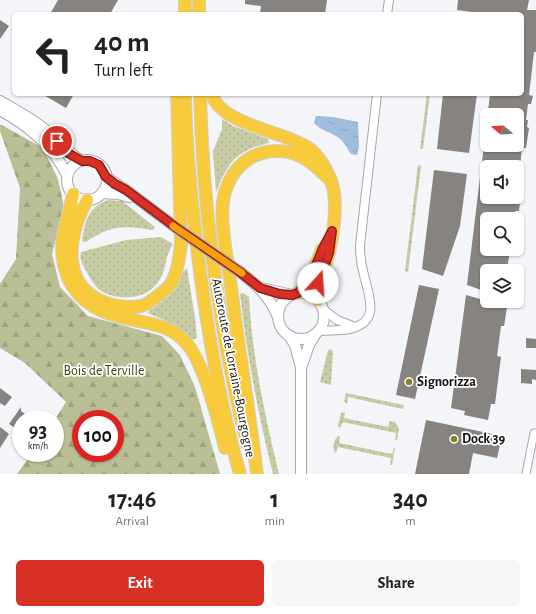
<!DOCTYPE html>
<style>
body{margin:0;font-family:"Alegreya Sans",sans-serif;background:#f6f6f6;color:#222;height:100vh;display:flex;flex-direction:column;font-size:15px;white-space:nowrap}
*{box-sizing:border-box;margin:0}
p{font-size:13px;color:#767676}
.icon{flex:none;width:22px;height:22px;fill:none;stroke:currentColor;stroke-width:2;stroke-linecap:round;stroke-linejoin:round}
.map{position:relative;height:474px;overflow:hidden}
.panel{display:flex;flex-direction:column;background:#fff;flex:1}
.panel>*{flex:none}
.guide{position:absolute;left:12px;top:12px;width:512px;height:84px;border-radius:6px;box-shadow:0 1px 3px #0004;background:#fff;color:#222;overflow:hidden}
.needle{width:26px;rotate:288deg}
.fabs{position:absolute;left:480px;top:108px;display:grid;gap:8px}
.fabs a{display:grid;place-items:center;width:44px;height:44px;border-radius:6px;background:#fff;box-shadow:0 1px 3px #0004;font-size:20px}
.speed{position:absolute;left:12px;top:410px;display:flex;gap:8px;font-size:20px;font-weight:700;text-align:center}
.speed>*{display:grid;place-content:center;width:52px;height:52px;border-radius:50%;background:#fff;box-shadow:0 1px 3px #0004;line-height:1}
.speed small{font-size:10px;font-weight:400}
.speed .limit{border:6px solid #d22;background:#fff;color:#111}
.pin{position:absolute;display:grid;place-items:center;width:34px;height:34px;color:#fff;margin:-17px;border:2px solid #fff;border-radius:50%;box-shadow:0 1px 4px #0007}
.me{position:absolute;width:44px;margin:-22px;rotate:19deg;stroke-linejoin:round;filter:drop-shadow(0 0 3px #0008)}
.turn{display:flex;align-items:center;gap:14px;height:84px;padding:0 16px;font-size:18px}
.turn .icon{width:52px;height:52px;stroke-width:2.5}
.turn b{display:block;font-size:28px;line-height:34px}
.eta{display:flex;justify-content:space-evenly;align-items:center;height:68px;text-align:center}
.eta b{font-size:24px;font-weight:700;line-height:28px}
.action{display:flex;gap:8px;margin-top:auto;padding:8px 16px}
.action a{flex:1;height:46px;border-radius:6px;background:#d93025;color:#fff;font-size:16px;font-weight:700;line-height:46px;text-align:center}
.action a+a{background:#f6f6f6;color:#222}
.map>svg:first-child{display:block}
.grass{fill:url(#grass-dots)}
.forest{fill:url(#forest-firs);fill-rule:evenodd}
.water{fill:url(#water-ripples)}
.building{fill:#878381}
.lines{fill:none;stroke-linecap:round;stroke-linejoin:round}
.minor-casing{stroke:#a6a7ab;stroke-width:9}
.tertiary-casing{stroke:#a6a7ab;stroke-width:10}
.secondary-casing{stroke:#a6a7ab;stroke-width:12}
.motorway-casing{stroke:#d0d0d0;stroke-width:14}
.minor{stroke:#fff;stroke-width:7}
.tertiary{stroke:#fff;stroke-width:8}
.secondary{stroke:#fff;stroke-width:10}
.motorway{stroke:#f8cb3c;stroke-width:12}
.secondary-bridge-casing{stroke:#a6a7ab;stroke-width:12;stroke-linecap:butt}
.secondary-bridge{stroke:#fff;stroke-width:10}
.route-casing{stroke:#8d1f18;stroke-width:10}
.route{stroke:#d93025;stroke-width:7}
.slow{stroke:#f59e0b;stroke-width:7}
.poi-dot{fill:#8b8027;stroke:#fff;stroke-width:1.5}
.labels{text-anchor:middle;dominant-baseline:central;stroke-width:3.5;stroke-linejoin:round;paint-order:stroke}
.street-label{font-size:14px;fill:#121214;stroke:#fff}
.park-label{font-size:14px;fill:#424513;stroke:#fff}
.poi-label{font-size:14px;font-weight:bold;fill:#121214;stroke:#fff;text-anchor:start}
</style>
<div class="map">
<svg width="536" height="474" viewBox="0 0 536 474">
<defs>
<pattern id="grass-dots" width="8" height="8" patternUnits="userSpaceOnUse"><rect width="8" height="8" fill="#c8cca5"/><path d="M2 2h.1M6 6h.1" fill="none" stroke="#abae8d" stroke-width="1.8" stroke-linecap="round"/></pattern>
<pattern id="forest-firs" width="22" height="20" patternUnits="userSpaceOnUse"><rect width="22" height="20" fill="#babf95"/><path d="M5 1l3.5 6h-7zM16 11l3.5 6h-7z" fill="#9fa380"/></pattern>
<pattern id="water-ripples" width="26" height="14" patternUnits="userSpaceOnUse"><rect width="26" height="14" fill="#a0bcde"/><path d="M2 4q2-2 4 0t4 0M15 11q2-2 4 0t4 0" fill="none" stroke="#89a1be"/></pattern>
</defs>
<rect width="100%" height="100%" fill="#f3f5f9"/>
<g class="grass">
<polygon points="427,94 430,94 423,149 420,149"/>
<path d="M222 119 233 126 268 139 269 143C237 150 227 163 216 193L213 151 222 129Z"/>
<polygon points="418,165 421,166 408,272 405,271"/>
<path d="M108 200 122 201 155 227 153 230C123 226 113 224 86 242L82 241C85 222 87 208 108 200Z"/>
<path d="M161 237 173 244C163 258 168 275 153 288 140 300 116 300 101 291 94 286 89 276 85 269 82 263 79 258 81 252L126 240Z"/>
<path d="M187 268 195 318 197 338 192 340 166 321 148 313 149 311C159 304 168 297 175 287 180 281 181 273 187 268Z"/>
<path d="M243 293 249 297C252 356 265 416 279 474H273C258 414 247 355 240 294Z"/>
<polygon points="331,349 333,352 331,385 320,382 328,350"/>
<polygon points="346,393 404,405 403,409 348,397 347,404 344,401"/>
<polygon points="345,412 344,418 388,427 390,421 395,422 399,428 397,440 395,440 396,433 343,422 340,428 338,426 341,413"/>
<path d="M338 436H340L339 443 392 454 394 448H395L392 465H390L391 458 338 447 336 453 335 452C332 448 334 439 338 436Z"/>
</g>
<path class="forest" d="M0 124 43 148 58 179 64 207 52 254 60 287 88 316 162 336 180 355 195 387 220 474H17L32 453H55V419L66 402 25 363 0 348V284L16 259 20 188 0 131ZM81 419H115V453H81Z"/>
<path class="water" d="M316 116 333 117 358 122 359 147 357 155 351 154C347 148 344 142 339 138 331 132 321 131 314 123Z"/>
<g class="building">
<polygon points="58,0 118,0 110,14 50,14"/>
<polygon points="245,0 327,0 325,14 260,14 261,6 245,4"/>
<polygon points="458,0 529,0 527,10 536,10 536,52 534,52 529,95 533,96 531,104 528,104 526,120 528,120 527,127 529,128 526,148 522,148 520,167 487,167 487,197 516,199 516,202 520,202 519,211 515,211 514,219 487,219 487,249 510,249 507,271 487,271 487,292 467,285 484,145 517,145 517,115 488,112 490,94 522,94 522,14 487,14 457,10"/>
<polygon points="0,20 9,26 0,39"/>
<polygon points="42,94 74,94 66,108"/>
<polygon points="443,94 477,94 469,153 437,149"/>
<polygon points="434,170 467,174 460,226 443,276 422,269"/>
<polygon points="419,285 439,289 415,399 396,395"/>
<polygon points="466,295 487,301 508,301 504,326 501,326 497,356 501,357 495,404 491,404 488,420 464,415 465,411 451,408"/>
<polygon points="526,338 536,339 536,348 526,348"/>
<polygon points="521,369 536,370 536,380 532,379 532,384 521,383"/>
<polygon points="0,388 12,397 5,406 0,403"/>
<polygon points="21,407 21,411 32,419 21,419 21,432 9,424"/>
<polygon points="426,420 502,436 497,458 473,453 469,474 415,474"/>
<polygon points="0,427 9,434 0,448"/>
</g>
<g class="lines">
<g class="minor-casing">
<polyline id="minor" points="526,474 534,433 536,433"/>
</g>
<g class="tertiary-casing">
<g id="tertiary">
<polyline points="387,14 389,0"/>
<polyline points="324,310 337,320 355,327"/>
<path d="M319 331C329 330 341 331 350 329 381 321 369 297 364 275 361 265 360 255 360 245L377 94"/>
</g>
</g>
<g class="secondary-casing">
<g id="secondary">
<path d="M0 101C16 110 33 119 47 131 61 142 65 151 82 161"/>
<path d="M0 110C29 126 52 145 67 175"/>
<circle cx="87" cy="180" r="20"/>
<polyline points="106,177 126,190 178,229"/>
<polyline points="102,193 118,194 129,197"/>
<path d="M240 272C257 285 270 297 278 317"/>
<polyline points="261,288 292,295"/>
<circle cx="301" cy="316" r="23"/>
<polyline points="289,336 295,345 301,368 301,474"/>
<polyline points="301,368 309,345 315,335"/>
</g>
</g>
<g class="motorway-casing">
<g id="motorway">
<polyline points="185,14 185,0"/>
<polyline points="199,14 199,0"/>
<path d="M185 94C186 145 191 197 197 248 206 324 219 401 240 474"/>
<path d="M200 94C203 212 219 330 247 444"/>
<path d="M212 94C219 124 285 132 307 147 321 156 332 178 334 193 337 213 333 235 329 253 324 270 317 283 318 300"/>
<path d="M73 194C70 212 62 230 62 248 63 284 82 306 116 316 141 323 170 322 188 345 205 367 218 420 225 448"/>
<path d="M87 200C74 223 64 260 80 284 92 302 120 310 141 306 149 304 155 298 161 293 164 291 168 288 170 285 178 273 179 257 181 244L177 94"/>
<polyline points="298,293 310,280 322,249"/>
<path d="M257 474C249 409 238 344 230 279 227 256 218 215 225 192 231 172 245 156 266 152 296 147 311 161 331 181"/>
</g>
</g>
<use href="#minor" class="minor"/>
<use href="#tertiary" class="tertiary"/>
<use href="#secondary" class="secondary"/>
<use href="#motorway" class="motorway"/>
<g class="secondary-bridge-casing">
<polyline id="secondary-bridge" points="178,229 240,272"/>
</g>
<use href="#secondary-bridge" class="secondary-bridge"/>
</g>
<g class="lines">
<g class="route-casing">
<polyline id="route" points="57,141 68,153 82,161 90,161 99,165 106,177 115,184 126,190 178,229 240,272 260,288 280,294 292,295 298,293 310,280 323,248 332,231 329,253 318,283"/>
</g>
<use href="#route" class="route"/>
<polyline class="slow" points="173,226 242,273"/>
</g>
<g class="poi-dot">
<circle cx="409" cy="382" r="4"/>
<circle cx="454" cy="439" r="4"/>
</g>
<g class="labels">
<g class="street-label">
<text transform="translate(233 368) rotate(79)">Autoroute de Lorraine-Bourgogne</text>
</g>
<g class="park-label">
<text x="104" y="371">Bois de Terville</text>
</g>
<g class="poi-label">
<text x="417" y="382">Signorizza</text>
<text x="462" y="439">Dock 39</text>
</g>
</g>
</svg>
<div class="fabs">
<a><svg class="needle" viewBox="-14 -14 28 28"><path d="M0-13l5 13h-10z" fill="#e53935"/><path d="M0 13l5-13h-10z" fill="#767676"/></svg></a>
<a><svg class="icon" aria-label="sound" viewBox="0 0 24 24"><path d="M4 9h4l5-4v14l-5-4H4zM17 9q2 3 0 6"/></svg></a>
<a><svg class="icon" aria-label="search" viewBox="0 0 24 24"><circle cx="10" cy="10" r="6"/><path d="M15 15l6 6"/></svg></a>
<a><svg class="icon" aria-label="layers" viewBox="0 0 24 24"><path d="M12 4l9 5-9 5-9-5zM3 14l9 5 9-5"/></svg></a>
</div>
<div class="speed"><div>93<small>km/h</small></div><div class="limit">100</div></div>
<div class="pin" style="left:57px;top:141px;background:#d93025"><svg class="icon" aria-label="arrive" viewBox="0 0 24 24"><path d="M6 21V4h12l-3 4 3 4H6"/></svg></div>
<svg class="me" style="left:318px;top:283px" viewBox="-20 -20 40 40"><circle r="19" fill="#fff"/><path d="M0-13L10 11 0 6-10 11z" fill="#d93025"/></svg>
<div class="guide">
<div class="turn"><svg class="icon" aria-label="left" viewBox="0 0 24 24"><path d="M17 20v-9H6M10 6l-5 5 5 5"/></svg><div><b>40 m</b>Turn left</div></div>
</div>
</div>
<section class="panel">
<div class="eta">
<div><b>17:46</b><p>Arrival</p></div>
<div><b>1</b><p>min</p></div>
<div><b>340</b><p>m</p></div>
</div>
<div class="action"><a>Exit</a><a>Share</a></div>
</section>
